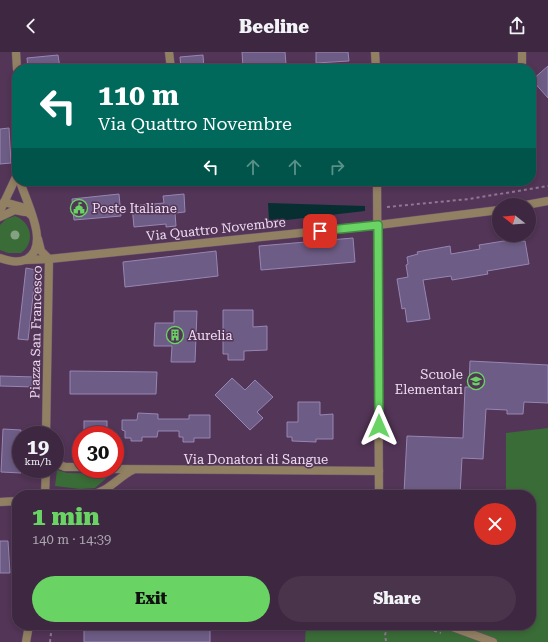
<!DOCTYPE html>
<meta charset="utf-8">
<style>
body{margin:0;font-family:"Roboto Serif",serif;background:#49344c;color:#f1f3f6;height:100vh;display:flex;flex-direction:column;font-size:15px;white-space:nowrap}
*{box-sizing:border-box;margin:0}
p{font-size:13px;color:#ada6b1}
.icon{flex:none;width:22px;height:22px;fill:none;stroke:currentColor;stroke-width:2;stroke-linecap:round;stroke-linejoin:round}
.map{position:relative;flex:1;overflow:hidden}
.sheet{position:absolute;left:12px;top:438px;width:524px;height:140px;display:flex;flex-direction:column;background:#3e2841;border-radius:16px;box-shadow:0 2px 6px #0003,0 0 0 1px #57445a}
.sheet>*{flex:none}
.guide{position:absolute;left:12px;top:12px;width:524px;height:122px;border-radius:16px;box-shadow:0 2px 6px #0003,0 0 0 1px #57445a;background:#00695c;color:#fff;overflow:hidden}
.needle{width:26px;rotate:287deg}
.buttons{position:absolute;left:492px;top:146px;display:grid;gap:8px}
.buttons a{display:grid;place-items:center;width:44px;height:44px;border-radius:50%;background:#3e2841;box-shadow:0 2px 6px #0003,0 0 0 1px #57445a;font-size:20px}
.speed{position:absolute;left:12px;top:374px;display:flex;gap:8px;font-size:20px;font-weight:700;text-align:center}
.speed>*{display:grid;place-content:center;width:52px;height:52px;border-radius:50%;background:#3e2841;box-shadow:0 2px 6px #0003,0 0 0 1px #57445a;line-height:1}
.speed small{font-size:10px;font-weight:400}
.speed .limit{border:6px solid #d22;background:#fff;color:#111}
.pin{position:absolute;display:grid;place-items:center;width:34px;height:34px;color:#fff;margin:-17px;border-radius:8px;box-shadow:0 2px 6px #0006}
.me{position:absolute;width:44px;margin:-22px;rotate:0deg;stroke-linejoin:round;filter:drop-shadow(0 0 3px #0008)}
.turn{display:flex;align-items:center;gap:14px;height:84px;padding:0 20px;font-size:18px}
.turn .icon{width:52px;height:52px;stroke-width:2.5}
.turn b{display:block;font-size:28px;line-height:34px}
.lanes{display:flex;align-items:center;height:38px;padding:0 20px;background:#0003;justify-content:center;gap:20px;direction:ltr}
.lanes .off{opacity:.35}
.round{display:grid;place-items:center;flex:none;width:42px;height:42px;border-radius:21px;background:#49344c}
.overview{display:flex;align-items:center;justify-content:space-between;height:68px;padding:0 20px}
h1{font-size:24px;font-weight:800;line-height:30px;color:#69d464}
.action{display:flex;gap:8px;margin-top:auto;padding:8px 20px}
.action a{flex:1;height:46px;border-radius:24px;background:#69d464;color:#111;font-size:16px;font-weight:800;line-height:46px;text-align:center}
.action a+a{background:#49344c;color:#f1f3f6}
header{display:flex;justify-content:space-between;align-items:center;height:52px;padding:0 20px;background:#3e2841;font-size:18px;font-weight:800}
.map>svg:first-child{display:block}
.green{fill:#3a6c37}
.water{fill:#072f32}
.building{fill:#6d5c85;stroke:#9786b2}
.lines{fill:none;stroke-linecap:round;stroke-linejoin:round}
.minor-casing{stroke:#6f5373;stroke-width:9}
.tertiary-casing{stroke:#6f5373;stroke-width:9}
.path{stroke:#917794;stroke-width:2;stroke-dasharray:3 3;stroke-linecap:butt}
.minor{stroke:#918062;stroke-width:8}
.tertiary{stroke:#918062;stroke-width:8}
.tree{fill:#84a182}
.route-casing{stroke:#448a41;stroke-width:10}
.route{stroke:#69d464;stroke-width:7}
.labels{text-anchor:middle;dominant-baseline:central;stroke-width:3;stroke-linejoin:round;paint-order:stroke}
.poi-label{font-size:13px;fill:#efdcf1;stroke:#533557;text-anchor:start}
.street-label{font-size:13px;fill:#efdcf1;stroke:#533557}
</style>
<header><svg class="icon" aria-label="back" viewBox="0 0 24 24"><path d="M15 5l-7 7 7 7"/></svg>Beeline<svg class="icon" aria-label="share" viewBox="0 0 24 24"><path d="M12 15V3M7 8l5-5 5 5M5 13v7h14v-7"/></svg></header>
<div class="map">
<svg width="548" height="590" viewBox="0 0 548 590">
<rect width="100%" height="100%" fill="#533557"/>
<g class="green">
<path d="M15 164C31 170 36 190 21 201H8L0 198V173L6 167Z"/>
<polygon points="548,376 548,590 305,590 306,573 531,573 531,443 506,443 506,381"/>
<polygon points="57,418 67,421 111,422 95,436 80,437 55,434"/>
</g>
<polygon class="water" points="268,151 365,154 365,159 269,170"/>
<g class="building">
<polygon points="242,0 285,0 286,12 243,15"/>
<polygon points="316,0 348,0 349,9 316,11"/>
<polygon points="58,3 60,16 28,17 27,6"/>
<polygon points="203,3 204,17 181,17 180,5"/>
<polygon points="548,14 548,46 532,28"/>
<polygon points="9,76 11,111 0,112 0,77"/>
<polygon points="119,142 121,164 74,168 72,147"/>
<polygon points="184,142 185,160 175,161 176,174 166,175 166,172 134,175 132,154 164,151 163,144"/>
<polygon points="353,186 355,210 261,218 259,194"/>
<polygon points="510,188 510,190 516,189 517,190 525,189 529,212 487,219 488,222 452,228 451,224 423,228 430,267 407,270 405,256 402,257 397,227 408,225 406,213 408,212 407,205 418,202 417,200 450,194 451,202 480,197 479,193"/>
<polygon points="216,199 218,224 125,235 123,210"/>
<polygon points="26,216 36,218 28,288 18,287"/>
<polygon points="223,258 253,258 253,275 267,274 267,298 244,299 244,308 228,308 228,302 223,302"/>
<polygon points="174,259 197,259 195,310 171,310 172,294 154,294 155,271 174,271"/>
<polygon points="470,309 548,313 548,351 524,350 523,362 507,362 507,358 486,357 483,407 462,406 460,443 404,441 407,384 463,386 465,335 469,335"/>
<polygon points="70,319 157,320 156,342 70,342"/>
<polygon points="0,324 36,325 35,335 0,334"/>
<polygon points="232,326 245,338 255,328 273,345 257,360 263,366 250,378 215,343"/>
<polygon points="298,350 320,350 320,363 333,362 333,387 316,387 316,390 292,389 292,385 287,385 287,370 298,370"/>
<polygon points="138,361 158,362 158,367 189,367 189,363 210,363 210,386 194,386 194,390 183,390 183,385 179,385 179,379 158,379 157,385 142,385 142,389 131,389 131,386 125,386 125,379 122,378 122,368 137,368"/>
<rect x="84" y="369" width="23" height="14"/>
<polygon points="3,377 21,378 21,421 1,420"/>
<polygon points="0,489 8,489 10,521 0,521"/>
<rect x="84" y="573" width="126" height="17"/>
</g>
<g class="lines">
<g class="minor-casing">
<g id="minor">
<polyline points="169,0 171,17"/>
<polyline points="375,0 376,17"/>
<polyline points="520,17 522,11 522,0"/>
<polyline points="377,129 379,443"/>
<polyline points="526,153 548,149"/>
<polyline points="38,187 41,199 49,207"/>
<polyline points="25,208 49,207 378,173 499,158"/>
<polyline points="46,383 49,207"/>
<polyline points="55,411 65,415 81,415"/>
<polyline points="112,417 379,419"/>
<polyline points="45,443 46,417"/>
<path d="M90 443C107 441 118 425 133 418"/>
<polyline points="0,450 17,449"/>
<polyline points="447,573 493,590"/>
<polyline points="26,590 29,573"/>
</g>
</g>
<g class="tertiary-casing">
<g id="tertiary">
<polyline points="16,0 17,17"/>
<polyline points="4,150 22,155 31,163"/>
<polyline points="0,159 17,123"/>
<polyline points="0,165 15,158 25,160"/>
<path d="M0 206C8 209 19 211 27 207 51 193 25 148 20 129"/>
</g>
</g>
<g class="path">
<polyline points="387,155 469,147 548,134"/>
<polyline points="119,441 132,438 296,441 303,443"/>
<polyline points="417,573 441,581"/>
<polyline points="386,589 385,583 388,573"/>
<polyline points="50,590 52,573"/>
</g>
<use href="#minor" class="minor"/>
<use href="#tertiary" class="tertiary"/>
</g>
<circle class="tree" cx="15" cy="183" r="4.5"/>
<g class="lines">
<g class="route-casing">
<polyline id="route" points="320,179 378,173 379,374"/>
</g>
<use href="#route" class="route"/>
</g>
<defs>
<g id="civic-ring" transform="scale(0.9)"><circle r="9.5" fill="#533557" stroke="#69d464" stroke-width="1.5"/><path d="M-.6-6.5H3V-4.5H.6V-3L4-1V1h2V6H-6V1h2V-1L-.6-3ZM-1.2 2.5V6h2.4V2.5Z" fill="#69d464"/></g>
<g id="building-ring" transform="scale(0.9)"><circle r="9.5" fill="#533557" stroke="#69d464" stroke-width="1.5"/><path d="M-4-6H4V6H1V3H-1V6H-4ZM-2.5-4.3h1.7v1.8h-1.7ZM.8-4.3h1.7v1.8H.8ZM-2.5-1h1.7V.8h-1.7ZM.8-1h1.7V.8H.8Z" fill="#69d464"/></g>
<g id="school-ring" transform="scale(0.9)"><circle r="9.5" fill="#533557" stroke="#69d464" stroke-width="1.5"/><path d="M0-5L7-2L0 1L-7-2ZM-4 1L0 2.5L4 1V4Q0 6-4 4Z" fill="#69d464"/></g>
</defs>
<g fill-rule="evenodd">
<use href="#civic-ring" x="79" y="156"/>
<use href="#building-ring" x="175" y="283"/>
<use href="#school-ring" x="476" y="329"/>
</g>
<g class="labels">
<g class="poi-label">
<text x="92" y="156">Poste Italiane</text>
<text x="188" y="283">Aurelia</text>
<text x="463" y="322" text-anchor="end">Scuole<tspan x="463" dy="15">Elementari</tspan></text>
</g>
<g class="street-label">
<text transform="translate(216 177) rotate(-6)">Via Quattro Novembre</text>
<text transform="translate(36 280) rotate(-89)">Piazza San Francesco</text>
<text x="256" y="407">Via Donatori di Sangue</text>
</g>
</g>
</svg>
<div class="buttons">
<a><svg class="needle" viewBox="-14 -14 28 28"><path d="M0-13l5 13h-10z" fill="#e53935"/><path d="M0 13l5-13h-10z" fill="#ada6b1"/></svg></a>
</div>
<div class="speed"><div>19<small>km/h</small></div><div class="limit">30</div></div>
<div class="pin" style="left:320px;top:179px;background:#d93025"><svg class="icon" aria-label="arrive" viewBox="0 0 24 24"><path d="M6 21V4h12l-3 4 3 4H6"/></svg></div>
<svg class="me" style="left:379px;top:374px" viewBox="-20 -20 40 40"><path d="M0-17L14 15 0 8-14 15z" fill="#69d464" stroke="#fff" stroke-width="4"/></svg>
<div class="guide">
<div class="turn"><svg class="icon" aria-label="left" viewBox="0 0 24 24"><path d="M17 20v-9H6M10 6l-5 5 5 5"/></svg><div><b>110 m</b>Via Quattro Novembre</div></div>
<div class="lanes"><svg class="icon" aria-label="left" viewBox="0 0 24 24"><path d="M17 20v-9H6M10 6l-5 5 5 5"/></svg><svg class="icon off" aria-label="ahead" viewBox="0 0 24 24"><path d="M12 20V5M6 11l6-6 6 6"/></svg><svg class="icon off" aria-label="ahead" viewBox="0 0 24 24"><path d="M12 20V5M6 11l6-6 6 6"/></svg><svg class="icon off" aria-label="right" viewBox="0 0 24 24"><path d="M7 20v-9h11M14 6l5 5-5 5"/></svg></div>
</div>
<section class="sheet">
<div class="overview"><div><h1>1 min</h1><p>140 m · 14:39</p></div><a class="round" style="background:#d93025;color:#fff"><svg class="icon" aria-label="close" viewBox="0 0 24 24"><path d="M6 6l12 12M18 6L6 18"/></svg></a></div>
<div class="action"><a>Exit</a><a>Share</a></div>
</section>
</div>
